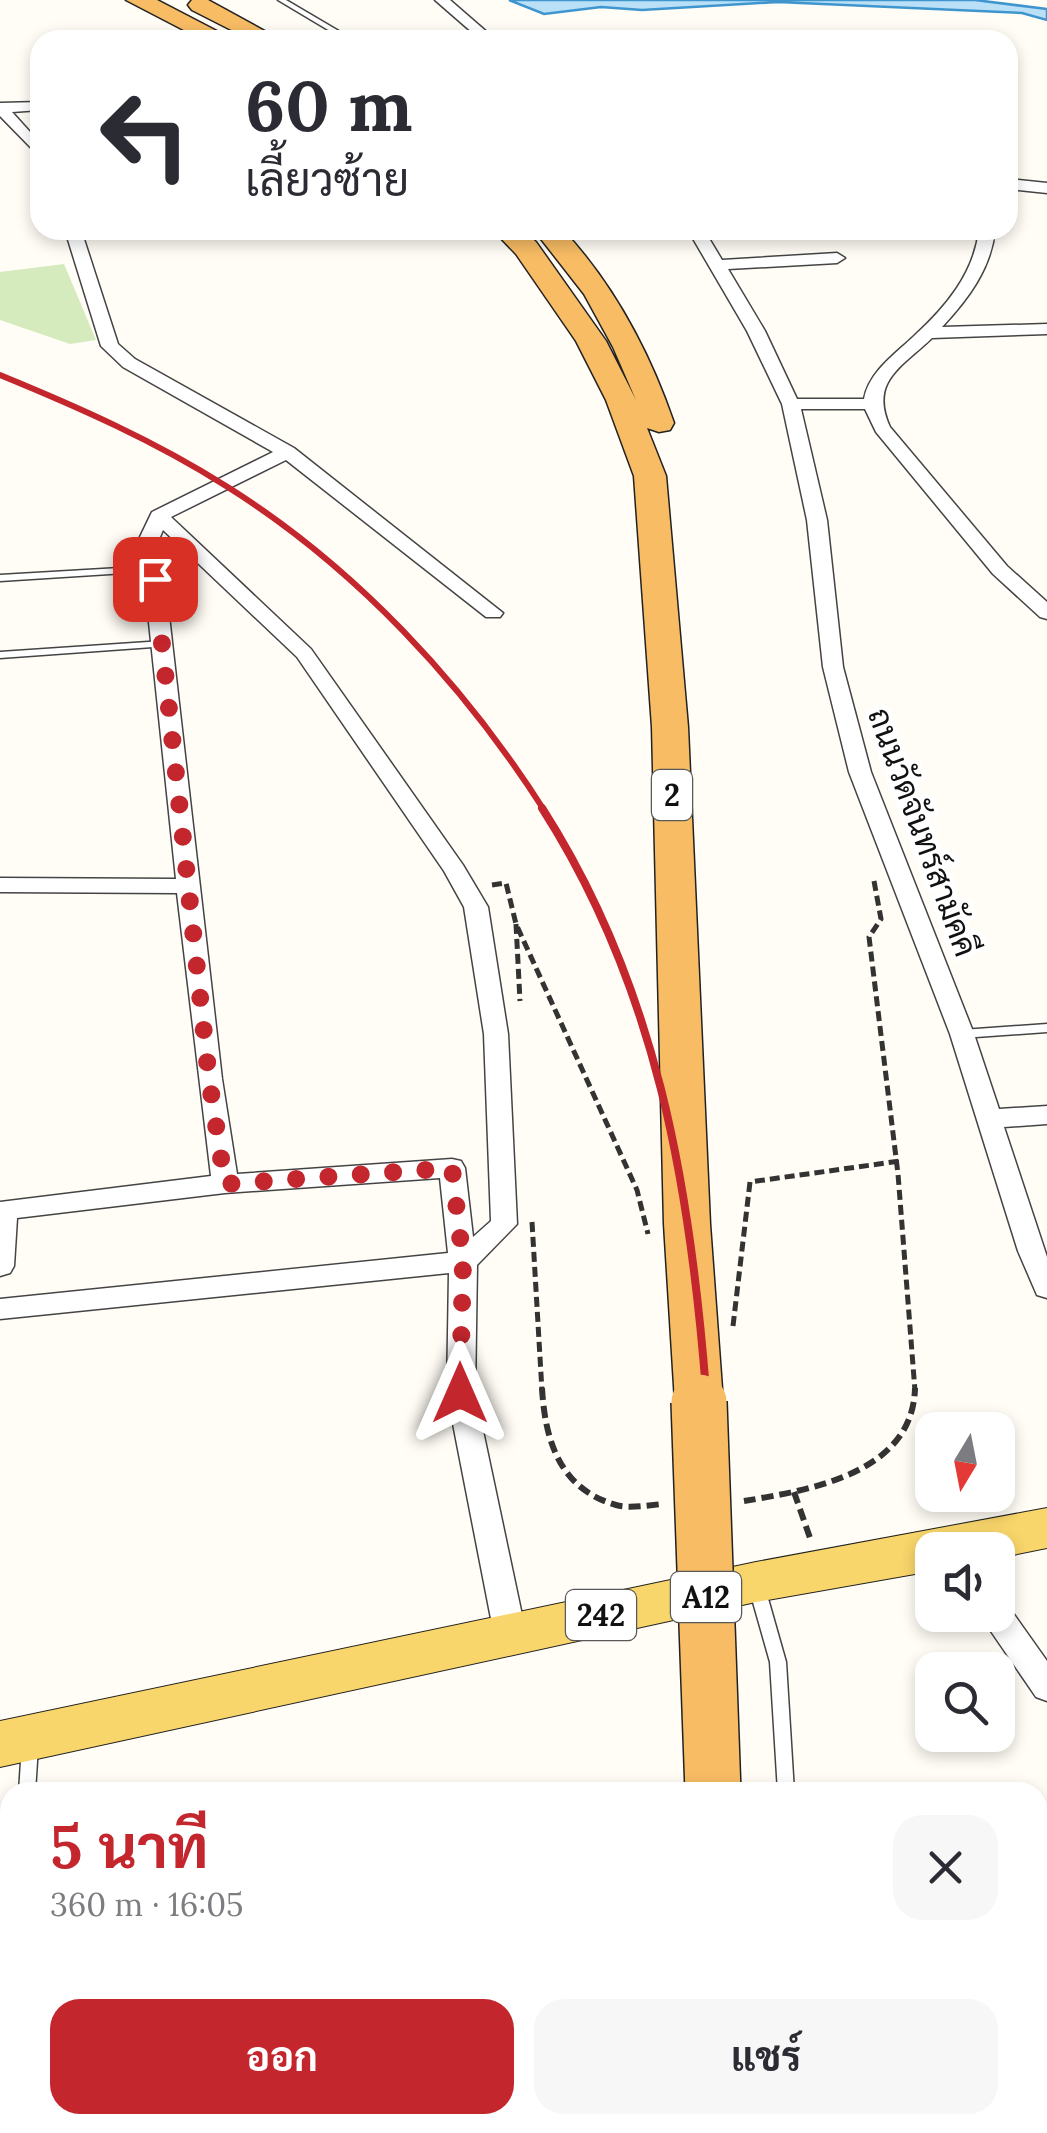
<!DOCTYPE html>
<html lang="th">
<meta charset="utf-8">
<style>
body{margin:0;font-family:Lora,Sarabun,serif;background:#f7f7f7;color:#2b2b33;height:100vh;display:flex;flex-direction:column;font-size:38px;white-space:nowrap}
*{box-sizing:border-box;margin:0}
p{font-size:32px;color:#7c7c81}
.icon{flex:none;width:55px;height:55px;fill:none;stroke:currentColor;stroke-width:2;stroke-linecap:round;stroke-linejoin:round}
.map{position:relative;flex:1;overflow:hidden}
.panel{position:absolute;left:0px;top:1782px;width:1048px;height:352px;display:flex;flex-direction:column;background:#fff;border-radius:30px 30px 0 0;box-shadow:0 5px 15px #0003}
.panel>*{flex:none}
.banner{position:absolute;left:30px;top:30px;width:988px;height:210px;border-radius:30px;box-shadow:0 5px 15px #0003;background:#fff;color:#2b2b33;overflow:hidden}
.needle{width:65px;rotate:190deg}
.fabs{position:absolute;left:915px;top:1412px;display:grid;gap:20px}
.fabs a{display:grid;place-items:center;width:100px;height:100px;border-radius:20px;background:#fff;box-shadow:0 5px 15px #0003;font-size:50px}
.pin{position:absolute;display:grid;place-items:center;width:85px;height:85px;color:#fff;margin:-42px;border-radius:20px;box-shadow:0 5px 15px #0006}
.me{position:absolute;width:110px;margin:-55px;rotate:0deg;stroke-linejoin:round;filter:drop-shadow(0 0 8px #0008)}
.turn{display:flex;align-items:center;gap:35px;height:210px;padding:0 50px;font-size:45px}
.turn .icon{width:130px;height:130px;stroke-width:2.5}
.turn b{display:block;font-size:70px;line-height:85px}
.round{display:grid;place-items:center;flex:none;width:105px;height:105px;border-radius:30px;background:#f7f7f7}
.summary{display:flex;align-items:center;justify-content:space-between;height:170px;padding:0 50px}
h1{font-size:60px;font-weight:700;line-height:75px;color:#c4262e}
.cta{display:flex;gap:20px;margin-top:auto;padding:20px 50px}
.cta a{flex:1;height:115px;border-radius:30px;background:#c4262e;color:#fff;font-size:40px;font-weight:700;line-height:115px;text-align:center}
.cta a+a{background:#f7f7f7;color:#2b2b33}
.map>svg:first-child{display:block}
.green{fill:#d5ebbd}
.water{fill:#b9e0f7;stroke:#3f96cf;stroke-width:2.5}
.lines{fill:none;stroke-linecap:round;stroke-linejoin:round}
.service-casing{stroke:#444;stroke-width:3}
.minor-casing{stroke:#444;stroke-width:3}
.primary-casing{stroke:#222;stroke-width:2}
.trunk-casing{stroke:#222;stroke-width:3}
.path-far1{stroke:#333;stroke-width:5;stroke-dasharray:10 5;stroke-linecap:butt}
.path{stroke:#333;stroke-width:6;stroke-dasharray:12 6;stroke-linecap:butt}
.service{fill:#fff;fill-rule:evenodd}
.minor{fill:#fff;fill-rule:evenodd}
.primary{fill:#f9d66b;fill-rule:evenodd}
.trunk{fill:#f7bc64;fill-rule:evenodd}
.rail-far2{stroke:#c4262e;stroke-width:6}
.rail-far1{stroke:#c4262e;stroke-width:8}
.rail{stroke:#c4262e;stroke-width:10}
.trunk-bridge-casing{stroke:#222;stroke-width:58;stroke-linecap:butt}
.trunk-bridge{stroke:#f7bc64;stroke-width:55}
.route{stroke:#c4262e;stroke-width:18;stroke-dasharray:0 32.4}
.labels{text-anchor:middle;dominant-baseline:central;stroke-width:10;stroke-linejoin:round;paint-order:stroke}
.shield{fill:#fff;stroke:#585858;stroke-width:2.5}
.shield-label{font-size:30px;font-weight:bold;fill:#111}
.street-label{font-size:32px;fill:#111;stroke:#fff}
</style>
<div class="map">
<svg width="1047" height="2133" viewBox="0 0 1047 2133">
<rect width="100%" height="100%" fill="#fffdf5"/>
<polygon class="green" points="64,264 96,340 70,344 0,320 0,272"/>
<polygon class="water" points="509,0 975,0 1047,9 1047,20 1022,13 778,2 642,10 601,7 544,14"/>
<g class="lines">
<g class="service-casing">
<g id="service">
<polygon points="278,0 286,0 354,40 345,40"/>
<polygon points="154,566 157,567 157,571 0,581 0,575"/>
<polygon points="163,641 167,642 167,646 0,658 0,652"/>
<polygon points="1047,1024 1047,1032 962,1038 956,1034 962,1030"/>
<polygon points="757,1582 762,1583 765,1588 786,1662 794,1792 778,1792 770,1662 749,1588 752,1583"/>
<polygon points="30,1739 36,1741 38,1746 35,1792 19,1792 22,1746 24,1741"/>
<polygon points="10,2018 10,2102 4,2099 1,2093 1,2026 4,2020"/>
<polygon points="10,2117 10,2125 21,2125 22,2133 4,2133 3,2125 6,2119"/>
<polygon points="799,2125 817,2125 818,2133 800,2133"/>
</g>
</g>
<g class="minor-casing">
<g id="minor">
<polygon points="435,0 450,0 496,40 481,40"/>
<polygon points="40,102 40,110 12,112 40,143 40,157 0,116 0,103"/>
<polygon points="1008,179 1047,183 1047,193 1008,189"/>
<path d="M65 230H81L118 344 135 359 294 448 503 613 500 617H486L286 460 171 517 311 649 463 865 488 907 508 1034 517 1224 477 1265 475 1393 526 1634 521 1643 510 1647 499 1643 494 1634 447 1393 449 1273 0 1319V1299L448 1253 440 1178 225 1193 17 1218 14 1266 10 1273 0 1276V1202L211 1176 177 893 0 892V878L176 879 140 537 152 512 273 452 123 367 101 346ZM163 530 297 657 444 871 464 907 484 1034 491 1221 473 1237 465 1168 461 1161 452 1159 237 1174 222 1079 160 537Z"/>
<path d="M688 230H704L722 260 837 253 845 258 837 263 728 269 765 331 797 399H864C869 372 894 355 913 337 945 308 974 274 979 230H995C991 269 968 299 942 327L1047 324V334L932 338C902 367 869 381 890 427L1007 566 1047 602V619L1040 617 993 574 876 432 865 409H801L827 520 843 667 871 772 974 1034 999 1109 1047 1106V1124L1004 1127 1047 1257V1298L1037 1295 1018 1251 950 1034 849 772 823 667 807 520 782 404 747 331Z"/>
<polygon points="998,1602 1008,1606 1047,1661 1047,1701 1036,1697 986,1624 982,1615 998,1615"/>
</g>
</g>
<g class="primary-casing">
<polygon id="primary" points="1047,1508 1047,1548 998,1558 998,1550 932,1550 932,1571 756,1602 0,1767 0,1721 756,1562"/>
</g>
<g class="trunk-casing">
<g id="trunk">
<polygon points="126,0 157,0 234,40 203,40"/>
<polygon points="192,0 208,0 281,40 251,40 192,10 188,5"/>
<path d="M493 230H523L536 242 606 341 636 400 613 347 584 294 534 230H563C614 285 650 353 674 423L670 430 659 432 647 428 666 476 688 727 710 1224 723 1402 716 1415 699 1421 682 1415 675 1402 664 1224 652 727 634 476 606 400 576 341 516 254Z"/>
<rect x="717" y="2125" width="62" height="8"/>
</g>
</g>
<g class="path-far1">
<polyline points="874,881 881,919 869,937 898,1174 915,1391"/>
<polyline points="492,885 506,883 516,924 637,1190 648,1234"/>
<polyline points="516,924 520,1001"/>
<polyline points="532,1222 542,1391"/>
<polyline points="733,1326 750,1182 900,1161"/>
</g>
<g class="path">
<path d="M542 1388C545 1441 560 1489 616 1505 629 1509 649 1505 663 1504"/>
<polyline points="794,1492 810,1538"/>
<path d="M744 1501C811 1490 913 1473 915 1388"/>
</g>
<use href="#service" class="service"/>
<use href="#minor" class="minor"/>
<use href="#primary" class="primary"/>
<use href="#trunk" class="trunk"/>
<path class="rail-far2" d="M0 375C78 407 155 441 226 486 354 566 463 683 544 810"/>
<path class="rail-far1" d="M542 808C656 986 690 1183 706 1391"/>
<g class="rail">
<polyline points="706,1388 724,1792"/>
<polyline points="737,2125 737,2133"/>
</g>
<g class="trunk-bridge-casing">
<polyline id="trunk-bridge" points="699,1402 713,1792"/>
</g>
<use href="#trunk-bridge" class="trunk-bridge"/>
</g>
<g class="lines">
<polyline class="route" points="155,579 209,1079 225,1184 452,1168 463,1262 460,1393"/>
</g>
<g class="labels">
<g class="shield">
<rect x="652" y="770" width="40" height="50" rx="8"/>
<rect x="671" y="1572" width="70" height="50" rx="8"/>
<rect x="566" y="1590" width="70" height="50" rx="8"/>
</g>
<g class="shield-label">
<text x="672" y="795">2</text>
<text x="706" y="1597">A12</text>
<text x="601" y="1615">242</text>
</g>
<g class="street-label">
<text transform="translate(923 832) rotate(70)">ถนนวัดจันทร์สามัคคี</text>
</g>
</g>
</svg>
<div class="fabs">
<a><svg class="needle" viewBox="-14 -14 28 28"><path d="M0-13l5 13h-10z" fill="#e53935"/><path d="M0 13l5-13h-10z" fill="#7c7c81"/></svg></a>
<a><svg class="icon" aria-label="sound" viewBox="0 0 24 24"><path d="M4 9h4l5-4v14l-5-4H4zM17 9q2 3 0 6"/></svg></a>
<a><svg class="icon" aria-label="search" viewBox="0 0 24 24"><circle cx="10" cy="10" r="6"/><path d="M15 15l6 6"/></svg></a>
</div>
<div class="pin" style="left:155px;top:579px;background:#d93025"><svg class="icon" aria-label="arrive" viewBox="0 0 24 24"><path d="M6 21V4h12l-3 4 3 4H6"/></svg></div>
<svg class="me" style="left:460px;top:1393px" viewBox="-20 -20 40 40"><path d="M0-17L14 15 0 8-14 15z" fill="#c4262e" stroke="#fff" stroke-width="4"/></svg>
<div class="banner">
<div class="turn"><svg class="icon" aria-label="left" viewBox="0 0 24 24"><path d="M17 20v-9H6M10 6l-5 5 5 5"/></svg><div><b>60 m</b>เลี้ยวซ้าย</div></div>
</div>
<section class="panel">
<div class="summary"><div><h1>5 นาที</h1><p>360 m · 16:05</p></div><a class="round"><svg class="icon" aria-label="close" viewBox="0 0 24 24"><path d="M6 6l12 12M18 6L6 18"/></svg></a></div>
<div class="cta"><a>ออก</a><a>แชร์</a></div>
</section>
</div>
